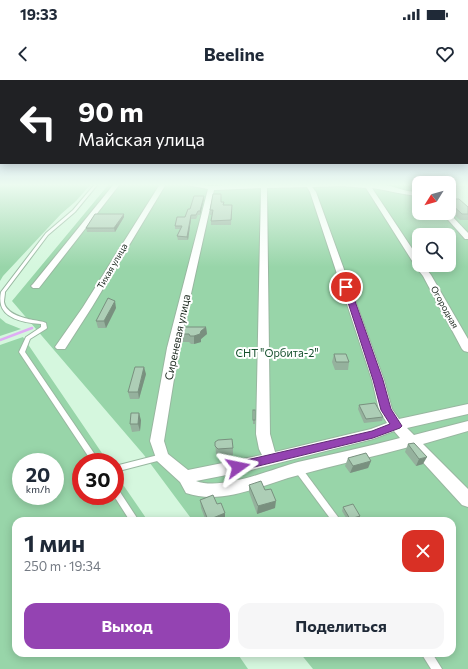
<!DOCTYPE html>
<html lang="ru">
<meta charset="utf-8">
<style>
body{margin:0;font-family:Commissioner,sans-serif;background:#f6f6f7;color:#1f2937;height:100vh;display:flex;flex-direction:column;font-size:15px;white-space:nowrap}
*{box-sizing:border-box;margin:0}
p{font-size:13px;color:#747a83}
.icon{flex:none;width:22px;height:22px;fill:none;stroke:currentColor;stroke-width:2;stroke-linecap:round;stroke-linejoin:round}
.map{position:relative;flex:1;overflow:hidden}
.sheet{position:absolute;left:12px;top:437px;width:444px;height:140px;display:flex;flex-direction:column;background:#fff;border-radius:12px;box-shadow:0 2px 10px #0003}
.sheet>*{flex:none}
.guide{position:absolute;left:0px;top:0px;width:468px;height:84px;box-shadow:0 2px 10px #0003;background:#202124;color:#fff;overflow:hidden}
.needle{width:26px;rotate:233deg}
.controls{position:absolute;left:412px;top:96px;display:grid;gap:8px}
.controls a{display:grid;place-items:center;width:44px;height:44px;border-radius:8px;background:#fff;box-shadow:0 2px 10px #0003;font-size:20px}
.speed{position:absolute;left:12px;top:373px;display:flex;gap:8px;font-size:20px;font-weight:700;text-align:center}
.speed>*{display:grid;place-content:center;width:52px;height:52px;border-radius:50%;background:#fff;box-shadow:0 2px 10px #0003;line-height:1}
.speed small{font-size:10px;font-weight:400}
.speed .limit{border:6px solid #d22;background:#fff;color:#111}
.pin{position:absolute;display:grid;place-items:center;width:34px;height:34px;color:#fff;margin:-17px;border:2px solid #fff;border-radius:50%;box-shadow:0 1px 4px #0007}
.me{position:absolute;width:44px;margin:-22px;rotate:78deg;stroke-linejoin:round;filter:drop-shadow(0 0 3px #0008)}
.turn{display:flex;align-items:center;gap:14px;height:84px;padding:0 12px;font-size:18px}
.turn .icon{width:52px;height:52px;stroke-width:2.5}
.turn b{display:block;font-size:28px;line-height:34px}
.round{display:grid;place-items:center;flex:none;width:42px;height:42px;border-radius:12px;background:#f6f6f7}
.head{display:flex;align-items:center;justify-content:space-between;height:68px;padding:0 12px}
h1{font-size:24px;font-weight:700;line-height:30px}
.primary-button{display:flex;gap:8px;margin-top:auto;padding:8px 12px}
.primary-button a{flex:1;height:46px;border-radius:12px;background:#9443b2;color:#fff;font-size:16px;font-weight:700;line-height:46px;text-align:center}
.primary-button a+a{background:#f6f6f7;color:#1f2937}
.status{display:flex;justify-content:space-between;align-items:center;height:28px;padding:0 20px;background:#fff;direction:ltr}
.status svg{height:11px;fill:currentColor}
header{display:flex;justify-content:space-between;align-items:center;height:52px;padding:0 12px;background:#fff;font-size:18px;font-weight:700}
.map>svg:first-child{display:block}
.green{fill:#98d5a9;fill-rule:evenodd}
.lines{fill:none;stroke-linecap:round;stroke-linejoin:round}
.stream{stroke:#dfadf4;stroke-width:2.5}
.lane-casing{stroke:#98b7a0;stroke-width:2}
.street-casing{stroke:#98b7a0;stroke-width:2}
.lane{fill:#fff;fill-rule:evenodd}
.street{fill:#fff;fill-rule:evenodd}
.wall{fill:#95b19d}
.shaded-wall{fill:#79907f}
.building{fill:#adceb6;stroke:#79907f}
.route{fill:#9443b2;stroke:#602c74}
.labels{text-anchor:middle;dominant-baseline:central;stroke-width:4;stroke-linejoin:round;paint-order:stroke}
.far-street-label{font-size:9px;fill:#202c23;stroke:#fff}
.street-label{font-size:11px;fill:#202c23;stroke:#fff}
.park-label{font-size:11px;fill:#15502d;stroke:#fff}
</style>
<div class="status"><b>19:33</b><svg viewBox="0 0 49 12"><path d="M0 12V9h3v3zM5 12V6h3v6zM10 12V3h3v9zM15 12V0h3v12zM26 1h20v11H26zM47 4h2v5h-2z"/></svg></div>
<header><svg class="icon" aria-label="back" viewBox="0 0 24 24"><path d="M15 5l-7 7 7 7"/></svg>Beeline<svg class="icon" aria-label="heart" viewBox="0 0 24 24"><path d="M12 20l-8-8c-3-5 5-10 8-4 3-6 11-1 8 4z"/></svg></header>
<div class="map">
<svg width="468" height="589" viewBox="0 0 468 589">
<rect width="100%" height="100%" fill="#d5f7de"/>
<g class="green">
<polygon points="0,104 91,104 76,121 61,134 3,196 0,201"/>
<path d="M109 104H195L211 107 419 104V133H449V113L468 129V589H313L300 573H452V441H193L144 375 12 221ZM419 155H449V185H419Z"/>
<polygon points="0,238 6,243 21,249 0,256"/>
<path d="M23 257 108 382H81V416H115V393L148 441H16V573H237L248 589H0V265ZM21 382H55V416H21Z"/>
</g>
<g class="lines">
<polyline class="stream" points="0,260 32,248"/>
<g class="lane-casing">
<g id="lane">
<path d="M95 104H98L75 132 48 155 5 212C5 215 4 219 4 222 6 234 23 238 33 240 38 241 42 241 46 243L47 248 46 249 30 259 25 272 100 382H92L19 272 26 257 41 247V244C28 243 5 240 1 225 0 221 0 216 1 212L46 153 73 130Z"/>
<polygon points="162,374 165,375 166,377 165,379 115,392 115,386"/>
<polygon points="298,386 301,387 341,441 332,441 295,391 294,389 295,387"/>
<polygon points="115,408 118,409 139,441 130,441 114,416 115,416"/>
<polygon points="421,573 432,573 442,589 431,589"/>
</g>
</g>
<g class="street-casing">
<g id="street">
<polygon points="114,104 120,104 39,208 33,208 31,206 33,204"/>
<polygon points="160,104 166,104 92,227 65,269 57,269 55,267 83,227"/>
<path d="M182 104 211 106 262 104H368L390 106 407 111 419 112V116C403 115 388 110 372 108L419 179V185H423L431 195 468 259V272L464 271 462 269 423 196 416 187 366 108 342 106 312 107 316 112 384 300 392 329 399 339 468 324V334L407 348 414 355 468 341V351L423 364 468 409V427L462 425 409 367C372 377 335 385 299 395 263 404 224 426 186 413L180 402 157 381 150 361 167 268 208 109ZM307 107 310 112 372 300 379 330 387 343 371 349 275 372 270 354 267 108ZM261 108 256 354 259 369 262 375 188 390 168 374 164 361 179 268 214 110ZM394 351 400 358C366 367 332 374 298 382 272 389 222 411 196 401L247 391 373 359Z"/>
<polygon points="442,133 449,133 468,153 468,159 465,159"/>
</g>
</g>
<use href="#lane" class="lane"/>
<use href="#street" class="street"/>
</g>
<g class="wall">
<polygon points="204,119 200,135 198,135 196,139 191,139 188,160 178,160 177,156 180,149 175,149 175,146 185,137 190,129"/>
<polygon points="449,119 468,127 468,140 460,140 449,130"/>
<polygon points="221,122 224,125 232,125 231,145 211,145 211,141 212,135 210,135 210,130"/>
<polygon points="124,134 124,137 115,152 87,152 86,148"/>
<polygon points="116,228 106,248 98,248 96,241"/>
<polygon points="206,247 207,254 201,259 201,262 194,264 191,264 189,262 182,262 181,254"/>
<polygon points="334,274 349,282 348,290 335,290 332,282"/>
<polygon points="146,294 139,319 130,319 128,312"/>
<polygon points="359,325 383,337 382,341 364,343 358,329"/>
<rect x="253" y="330" width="2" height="14"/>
<polygon points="141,340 140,351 132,352 130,344"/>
<polygon points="215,362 233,368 233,375 219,376 216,374"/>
<polygon points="414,363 423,384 416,386 405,372 408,364"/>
<polygon points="348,378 371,381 368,388 350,393 345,386"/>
<polygon points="249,405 265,410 275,428 257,434 249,412"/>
<polygon points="200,420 225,440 224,441 206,441 201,428"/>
<polygon points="343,427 360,436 359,440 355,441 348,441 342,431"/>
</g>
<g class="shaded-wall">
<polygon points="204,116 204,119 200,135 200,131"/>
<polygon points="124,134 124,137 115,152 114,148"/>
<polygon points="191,135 191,139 188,160 187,157"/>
<polygon points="115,221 116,228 106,248 104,241"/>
<polygon points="206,247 207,254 201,259 201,262 194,264 194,256"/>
<polygon points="144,287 146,294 139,319 138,312"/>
<polygon points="139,333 141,340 140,351 138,344"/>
<polygon points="427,377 423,384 416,386 419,379"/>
<polygon points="371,381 368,388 350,393 353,386"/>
<polygon points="276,421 275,428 257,434 258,426"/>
<polygon points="225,433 225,440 224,441 208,441 208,440"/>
<polygon points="360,436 359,440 355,441 349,441 350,439"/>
</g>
<g class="building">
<polygon points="213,114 221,114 221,122 224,122 223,125 232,125 231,140 211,141 213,130 210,130"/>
<polygon points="194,116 204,116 200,131 198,131 196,135 191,135 187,157 177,156 182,146 175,146 177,137 185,137 188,129 190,129"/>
<polygon points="449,119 459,119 468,127 468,134 462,134 449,122"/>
<polygon points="95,134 124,134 114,148 86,148"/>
<polygon points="108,218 115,221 104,241 96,241"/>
<polygon points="183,247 206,247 201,251 200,254 194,256 190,256 189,254 181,254"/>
<polygon points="334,274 346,274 349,282 336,282"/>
<polygon points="135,287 144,287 138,312 128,312"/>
<polygon points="375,323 383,337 366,339 359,325"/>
<rect x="253" y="330" width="2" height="10"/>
<polygon points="131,333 139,333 138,344 130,344"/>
<polygon points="232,359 233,368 218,369 215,366 215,362 218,360"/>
<polygon points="414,363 427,377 419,379 408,364"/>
<polygon points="366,373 371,381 353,386 348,378"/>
<polygon points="261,401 265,410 271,409 276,421 258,426 249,405"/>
<polygon points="213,415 217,424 221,423 225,433 208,440 200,420"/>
<polygon points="353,424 360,436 350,439 343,427"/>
</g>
<linearGradient id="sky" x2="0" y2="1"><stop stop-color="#a4b1ed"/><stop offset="0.56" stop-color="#ecfbf0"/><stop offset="1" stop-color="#ecfbf0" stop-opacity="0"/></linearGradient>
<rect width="468" height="187" fill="url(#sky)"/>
<polygon class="route" points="346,205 350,207 383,300 391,329 402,346 400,348 373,358 238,391 234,390 233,387 234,383 238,382 372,351 390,344 381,330 373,300 343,207"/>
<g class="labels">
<g class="far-street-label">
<text transform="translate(112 186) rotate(-60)">Тихая улица</text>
<text transform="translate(445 227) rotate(61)">Огородная</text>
</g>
<g class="street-label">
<text transform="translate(177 257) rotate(-78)">Сиреневая улица</text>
</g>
<g class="park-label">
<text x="277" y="272">СНТ "Орбита-2"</text>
</g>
</g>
</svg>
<div class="controls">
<a><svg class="needle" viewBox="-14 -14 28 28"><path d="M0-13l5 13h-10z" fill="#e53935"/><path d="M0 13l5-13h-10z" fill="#747a83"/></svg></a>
<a><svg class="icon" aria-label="search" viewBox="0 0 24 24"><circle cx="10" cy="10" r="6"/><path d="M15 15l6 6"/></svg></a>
</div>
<div class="speed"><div>20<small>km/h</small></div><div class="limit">30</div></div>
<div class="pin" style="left:346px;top:207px;background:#d93025"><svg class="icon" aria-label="arrive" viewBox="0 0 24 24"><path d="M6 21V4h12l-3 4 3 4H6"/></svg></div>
<svg class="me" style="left:238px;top:387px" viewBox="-20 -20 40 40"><path d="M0-17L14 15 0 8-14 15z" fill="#9443b2" stroke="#fff" stroke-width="4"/></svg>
<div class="guide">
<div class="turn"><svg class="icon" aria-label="left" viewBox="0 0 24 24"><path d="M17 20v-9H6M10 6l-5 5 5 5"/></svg><div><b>90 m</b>Майская улица</div></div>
</div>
<section class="sheet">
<div class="head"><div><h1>1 мин</h1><p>250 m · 19:34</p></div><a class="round" style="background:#d93025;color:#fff"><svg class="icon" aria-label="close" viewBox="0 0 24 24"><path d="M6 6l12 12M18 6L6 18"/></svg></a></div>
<div class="primary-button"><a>Выход</a><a>Поделиться</a></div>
</section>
</div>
